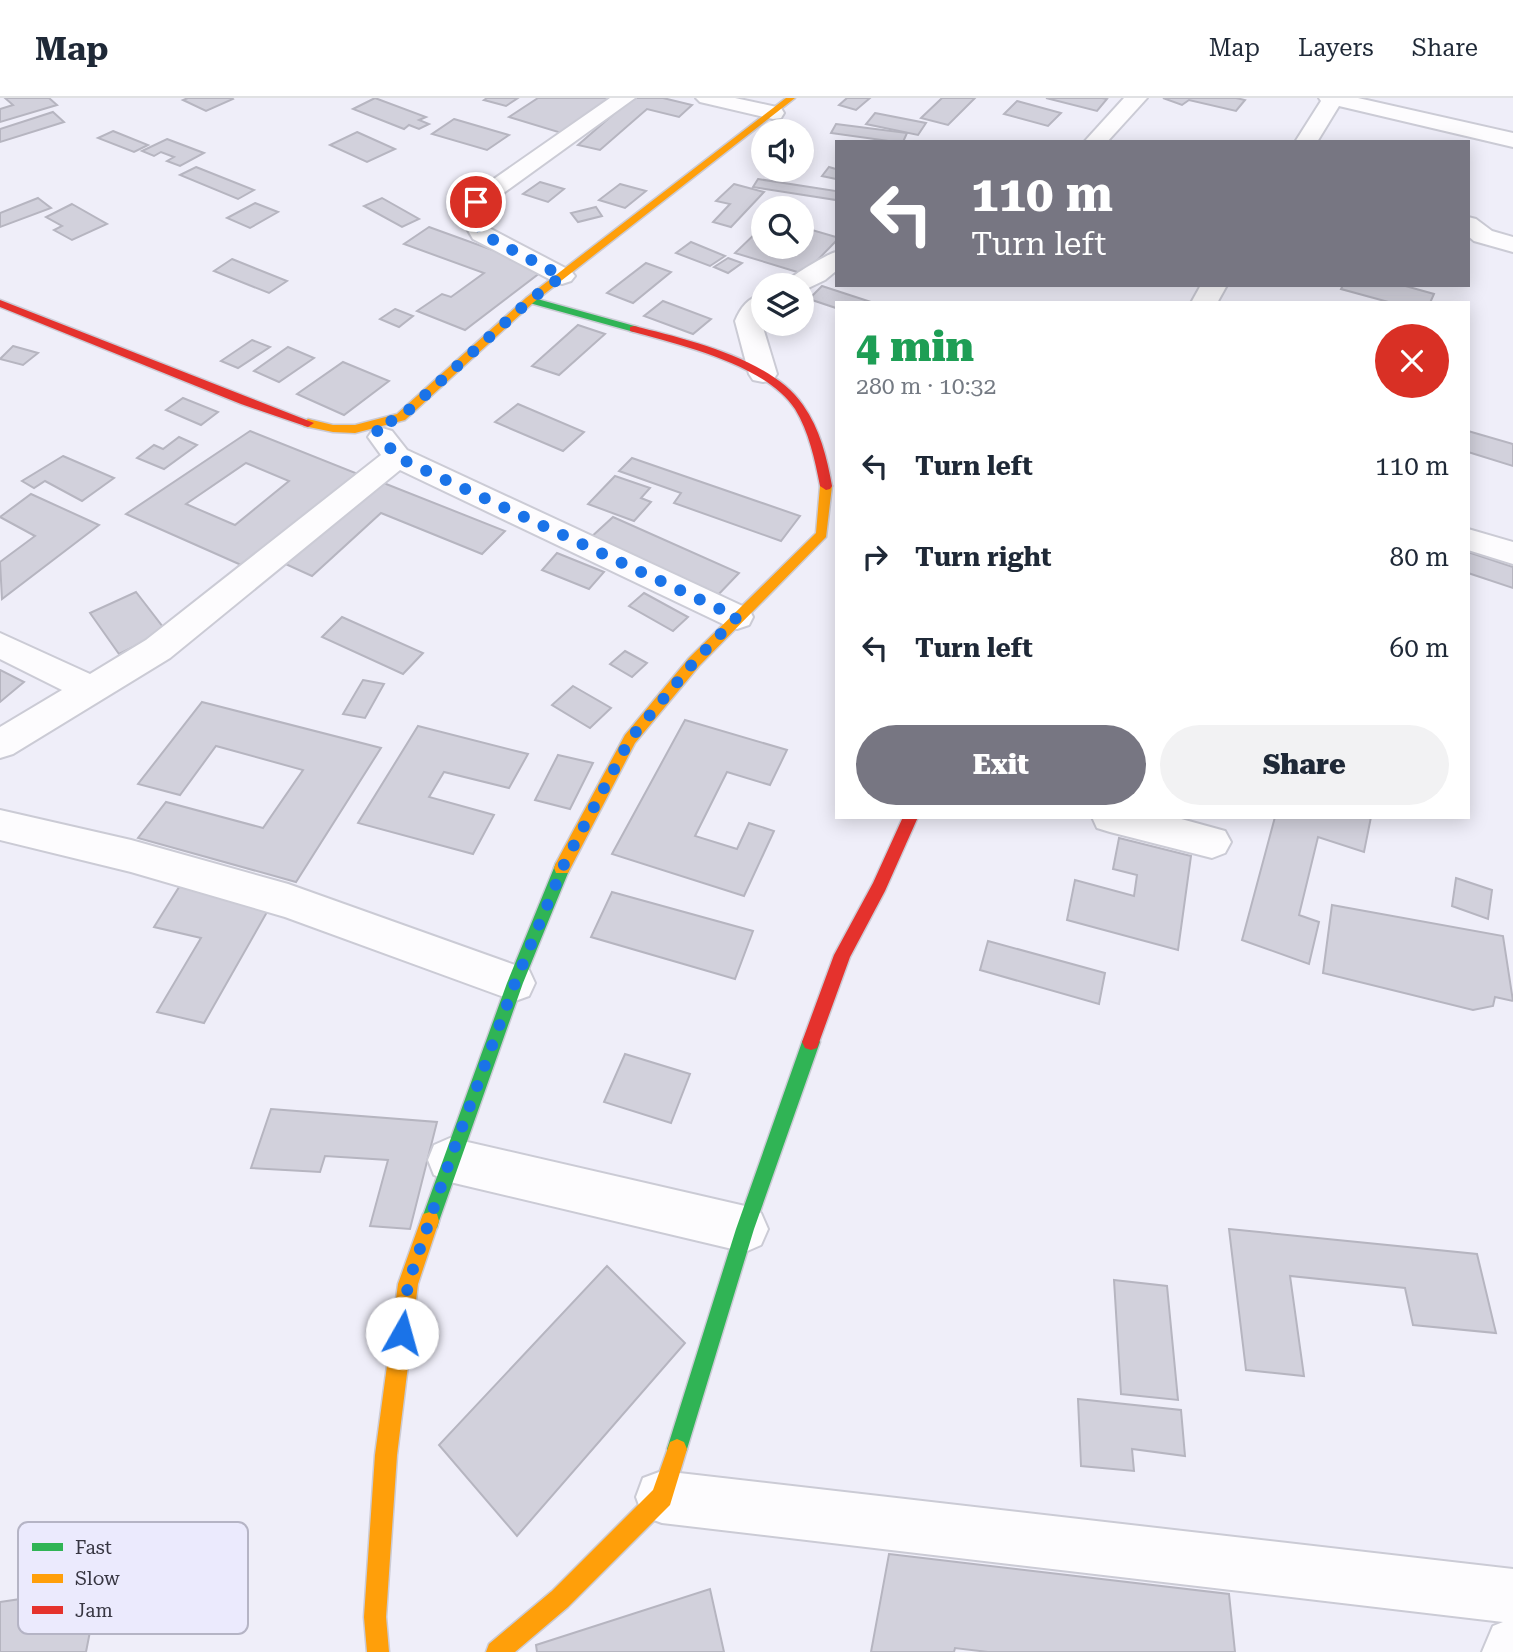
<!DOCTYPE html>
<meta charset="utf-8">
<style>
body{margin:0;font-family:"Roboto Serif",serif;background:#f2f2f3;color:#1f2937;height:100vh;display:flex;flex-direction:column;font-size:26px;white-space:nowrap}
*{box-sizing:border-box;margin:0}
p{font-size:23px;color:#747a83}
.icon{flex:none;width:38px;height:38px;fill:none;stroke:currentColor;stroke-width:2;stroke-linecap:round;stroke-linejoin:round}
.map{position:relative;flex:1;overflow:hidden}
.side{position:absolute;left:835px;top:203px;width:635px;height:518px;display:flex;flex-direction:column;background:#fff;border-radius:0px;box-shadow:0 4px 18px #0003}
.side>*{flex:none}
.guide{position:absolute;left:835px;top:42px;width:635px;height:147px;border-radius:0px;box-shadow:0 4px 18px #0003;background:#777682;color:#fff;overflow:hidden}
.fabs{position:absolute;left:751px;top:21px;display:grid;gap:14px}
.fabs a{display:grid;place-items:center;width:63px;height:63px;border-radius:50%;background:#fff;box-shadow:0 4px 18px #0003;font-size:35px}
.pin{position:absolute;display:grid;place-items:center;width:60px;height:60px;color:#fff;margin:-30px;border:4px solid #fff;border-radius:50%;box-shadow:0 2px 7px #0007}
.me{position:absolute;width:77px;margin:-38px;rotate:7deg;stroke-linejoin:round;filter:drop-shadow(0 0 5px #0008)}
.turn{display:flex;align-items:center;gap:24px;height:147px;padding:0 21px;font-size:32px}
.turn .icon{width:91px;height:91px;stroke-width:2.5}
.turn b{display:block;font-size:49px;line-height:60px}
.round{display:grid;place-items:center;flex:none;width:74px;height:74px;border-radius:37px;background:#f2f2f3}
.head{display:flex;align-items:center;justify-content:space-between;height:119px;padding:0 21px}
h1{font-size:42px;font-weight:800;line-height:52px;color:#1e9e55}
.action{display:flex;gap:14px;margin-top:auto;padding:14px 21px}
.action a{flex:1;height:80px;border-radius:42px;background:#777682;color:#fff;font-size:28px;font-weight:800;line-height:80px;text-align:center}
.action a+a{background:#f2f2f3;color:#1f2937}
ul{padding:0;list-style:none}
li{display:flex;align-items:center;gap:21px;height:91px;padding:0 21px}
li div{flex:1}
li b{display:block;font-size:26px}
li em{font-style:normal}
header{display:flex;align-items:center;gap:42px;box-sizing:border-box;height:98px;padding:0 35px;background:#fff;border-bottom:2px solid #e0e1e3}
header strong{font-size:33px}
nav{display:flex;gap:38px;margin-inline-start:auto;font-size:24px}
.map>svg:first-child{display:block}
.building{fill:#d2d1dc;stroke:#b6b5c0;stroke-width:2;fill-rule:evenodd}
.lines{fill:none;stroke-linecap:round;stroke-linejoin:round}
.street-casing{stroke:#cbcbd5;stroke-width:4}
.fast-casing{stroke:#cbcbd5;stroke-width:3}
.slow-casing{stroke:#cbcbd5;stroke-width:3}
.jam-casing{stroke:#cbcbd5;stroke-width:3}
.street{fill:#fdfcfe;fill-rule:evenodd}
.fast{fill:#30b455;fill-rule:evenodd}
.slow{fill:#ff9f0a;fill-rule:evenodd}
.jam{fill:#e5322d;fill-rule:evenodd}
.route{stroke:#1a73e8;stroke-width:12;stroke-dasharray:0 21.6}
.key{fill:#ebeafd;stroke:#b5b4c5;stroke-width:2}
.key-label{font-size:19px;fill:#373642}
</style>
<header>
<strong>Map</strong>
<nav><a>Map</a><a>Layers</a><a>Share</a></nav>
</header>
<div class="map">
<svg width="1513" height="1554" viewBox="0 0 1513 1554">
<rect width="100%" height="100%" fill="#efeef9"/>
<g class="building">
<polygon points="5,0 49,0 57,7 0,24 0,11 13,7"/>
<polygon points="188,0 232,0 233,1 206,13 183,2"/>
<polygon points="375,0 426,19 419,22 429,26 419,31 409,27 404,31 353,11"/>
<polygon points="487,0 518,0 506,8 484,2"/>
<polygon points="538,0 619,0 568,37 509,19"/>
<polygon points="632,0 663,0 692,7 679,19 647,11 600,52 578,47"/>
<polygon points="847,0 870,0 856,12 839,7"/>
<polygon points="942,0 975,0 948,27 921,20"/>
<polygon points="1046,0 1102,0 1107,1 1097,13"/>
<polygon points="1163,0 1236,0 1245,2 1236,13 1189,2 1182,7"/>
<polygon points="1017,3 1061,15 1048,28 1004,16"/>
<polygon points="53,14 64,24 0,44 0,31"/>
<polygon points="875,15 926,25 918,37 866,26"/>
<polygon points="454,21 509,37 487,52 432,36"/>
<polygon points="836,26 907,35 903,44 896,44 831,35"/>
<polygon points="113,33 148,47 134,54 98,40"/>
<polygon points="357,34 395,51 367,64 330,47"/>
<polygon points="167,41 204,55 180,68 167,63 174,59 161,54 154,58 142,53"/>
<polygon points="196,69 254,92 238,101 180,77"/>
<polygon points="829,69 836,71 836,81 822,78"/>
<polygon points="758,81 836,93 836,102 753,89"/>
<polygon points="540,84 564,91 548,104 523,96"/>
<polygon points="620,86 646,93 625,110 599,102"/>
<polygon points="734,86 764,94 731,129 713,124 730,106 716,103"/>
<polygon points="38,100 51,110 0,129 0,115"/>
<polygon points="382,100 419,121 402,129 364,108"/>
<polygon points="255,105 278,114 250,130 227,120"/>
<polygon points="72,106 107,126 72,142 54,132 62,128 46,119"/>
<polygon points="596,109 602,118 578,124 571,115"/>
<polygon points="763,128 763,149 802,149 802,129 836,139 836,143 804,176 735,155"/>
<polygon points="429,129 545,171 465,232 417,213 442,196 451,199 484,175 404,146"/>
<polygon points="691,144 725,158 710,168 676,155"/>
<polygon points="728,160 742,165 728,175 714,169"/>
<polygon points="232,161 287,183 269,195 214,173"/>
<polygon points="646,165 671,174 633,205 607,195"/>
<polygon points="1343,187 1402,187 1434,196 1430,205 1392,205 1341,191"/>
<polygon points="822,188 874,205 836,205 836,210 809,201"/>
<polygon points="663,203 711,221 693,236 644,218"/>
<polygon points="395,211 413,218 399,229 380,221"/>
<polygon points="578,227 605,236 559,277 532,268"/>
<polygon points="252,242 270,249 238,270 221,263"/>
<polygon points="13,248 38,255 23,267 0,261"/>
<polygon points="288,249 314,260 279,284 254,273"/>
<polygon points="343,264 389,283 344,317 297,296"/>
<polygon points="183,300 218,314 201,327 166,312"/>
<polygon points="518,306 584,334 563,353 495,324"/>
<path d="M250 333 358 376 248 470 126 416ZM246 365 289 383 235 427 186 406Z"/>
<polygon points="1468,333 1513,346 1513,368 1468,354"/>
<polygon points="179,339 197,347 164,371 137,360 154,347 163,351"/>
<polygon points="63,358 114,380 82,403 45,383 34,390 22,383"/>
<polygon points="632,360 800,418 781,443 674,405 681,395 619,373"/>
<polygon points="615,378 650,390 641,400 651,404 634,423 588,406"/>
<polygon points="376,382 505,433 482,456 381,415 312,478 281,464"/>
<polygon points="31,396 99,427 2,501 0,464 35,438 0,419"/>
<polygon points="613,419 739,475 716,499 589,441"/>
<polygon points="1468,454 1513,469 1513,490 1468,475"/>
<polygon points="557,455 604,474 589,491 542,472"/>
<polygon points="136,494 166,533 119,556 90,515"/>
<polygon points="644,495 688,519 673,533 629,508"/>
<polygon points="342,519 423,555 403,576 322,539"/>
<polygon points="625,553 647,565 632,579 610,566"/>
<polygon points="0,572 24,584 0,604"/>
<polygon points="363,582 384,586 365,620 343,616"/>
<polygon points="573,588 611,610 590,630 552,607"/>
<polygon points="202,604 381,650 296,784 138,740 166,704 263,730 303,672 216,648 180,697 138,686"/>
<polygon points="685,622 787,652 770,687 727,674 695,738 737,751 749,725 774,733 744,798 612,756"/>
<polygon points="418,628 528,656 509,690 444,674 429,699 494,717 473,756 358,725"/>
<polygon points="558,657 593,665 570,711 535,702"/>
<polygon points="1275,719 1371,719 1364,754 1318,739 1299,817 1319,824 1309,866 1242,842"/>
<polygon points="1119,740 1191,758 1178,852 1067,822 1075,782 1134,798 1137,777 1113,771"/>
<polygon points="1456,780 1492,792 1488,821 1452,808"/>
<polygon points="181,786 271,807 204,925 157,914 201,840 154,829"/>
<polygon points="612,794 753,833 735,881 591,839"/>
<polygon points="1332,807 1503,838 1513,903 1495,899 1493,908 1473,912 1323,875"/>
<polygon points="988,843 1105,875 1099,906 980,872"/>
<polygon points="625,956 690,976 671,1025 604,1004"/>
<polygon points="271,1011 437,1024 410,1131 370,1128 388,1062 325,1058 320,1074 251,1070"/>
<polygon points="1229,1131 1477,1156 1496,1235 1413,1227 1405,1190 1290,1178 1304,1278 1246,1272"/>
<polygon points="607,1168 685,1245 517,1438 439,1347"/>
<polygon points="1114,1182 1167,1188 1178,1302 1121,1296"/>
<polygon points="1078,1301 1181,1312 1185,1358 1132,1351 1134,1373 1081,1368"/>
<polygon points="76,1454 65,1517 94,1513 86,1554 0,1554 0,1504 20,1501 28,1461"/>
<polygon points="889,1456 1229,1496 1235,1554 988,1554 955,1550 954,1554 871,1554"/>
<polygon points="710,1491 724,1554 537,1554 536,1547"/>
</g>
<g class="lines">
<g class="street-casing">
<g id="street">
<polygon points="610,0 635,0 487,107 484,119 491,131 571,173 575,178 571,183 562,186 553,183 473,141 460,119 468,99"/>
<polygon points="696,0 735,0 781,10 784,15 781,20 773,21 700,4"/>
<polygon points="1124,0 1147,0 1107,44 1084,44"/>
<polygon points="1319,0 1358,0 1513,35 1513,49 1339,8 1317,44 1295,44 1321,3"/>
<polygon points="1468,119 1476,121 1492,133 1513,139 1513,154 1474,143 1468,138"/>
<path d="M836 154V173L825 182 802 193V187H782C786 181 829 155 836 154Z"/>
<polygon points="1201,187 1227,187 1217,205 1191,205"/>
<path d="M763 196 761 223 777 276 773 282 763 284 753 282 749 276 735 223C741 209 748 200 763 196Z"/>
<polygon points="382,330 392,333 407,352 749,511 753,519 749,527 737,531 725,527 400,372 170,560 13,656 0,660 0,629 62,592 0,561 0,535 90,576 146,542 381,357 368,339 372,333"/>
<polygon points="1468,431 1513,444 1513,466 1468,452"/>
<polygon points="0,712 131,742 288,786 529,872 535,885 529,898 515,903 285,819 131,774 0,742"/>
<polygon points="1092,719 1174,719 1225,733 1231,744 1225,755 1212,760 1110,734 1097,730"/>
<polygon points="450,1040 745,1108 761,1115 768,1131 761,1147 745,1154 450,1084 434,1077 428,1062 434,1047"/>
<polygon points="662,1373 1513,1471 1513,1554 1482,1554 1493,1528 1503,1524 662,1425 643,1418 636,1399 643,1380"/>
</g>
</g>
<g class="fast-casing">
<g id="fast">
<polygon points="530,199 638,229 639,231 634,234 526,204 525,202"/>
<polygon points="562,763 568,765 570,770 523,885 439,1123 437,1130 430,1132 423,1130 421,1123 507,885 554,770 556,765"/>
<polygon points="811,936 817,938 820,944 754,1131 687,1351 684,1358 677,1361 670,1358 667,1351 736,1131 802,944 805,938"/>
</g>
</g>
<g class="slow-casing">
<g id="slow">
<polygon points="786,0 795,0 534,204 405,322 355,335 333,334 304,328 302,325 308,321 333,327 355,327 397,316 526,200"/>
<polygon points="826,384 832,388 826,439 699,568 635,645 568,775 556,775 554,770 556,765 625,637 689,560 816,435 820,388"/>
<polygon points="430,1114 437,1116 439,1123 418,1186 397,1357 386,1519 389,1554 367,1554 364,1519 375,1357 398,1186 423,1116"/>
<polygon points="677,1341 684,1344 687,1351 670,1407 568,1509 515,1554 486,1554 489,1546 552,1493 653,1392 670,1344"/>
</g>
</g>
<g class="jam-casing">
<g id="jam">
<polygon points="0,202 314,325 308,329 241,306 0,209"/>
<path d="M634 228C686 241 772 261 803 307 820 331 827 360 832 388L830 391 826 392 820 388C815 362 809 334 795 311 765 266 680 247 630 233V229Z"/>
<polygon points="903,719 918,719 885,793 850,859 817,950 811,952 805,950 802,944 834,857 873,785"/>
</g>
</g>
<use href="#street" class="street"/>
<use href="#fast" class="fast"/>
<use href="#slow" class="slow"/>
<use href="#jam" class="jam"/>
</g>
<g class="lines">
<polyline class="route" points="402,1235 408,1186 450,1062 515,885 565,764 630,641 694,564 737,519 397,359 375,330 401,319 530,202 562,178 482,136 472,119 476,104"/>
</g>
<rect x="18" y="1424" width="230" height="112" rx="10" class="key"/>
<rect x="32" y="1445" width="31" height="8" fill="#30b455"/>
<rect x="32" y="1476" width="31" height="9" fill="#ff9f0a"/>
<rect x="32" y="1508" width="31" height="8" fill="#e5322d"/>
<g class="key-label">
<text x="75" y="1456">Fast</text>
<text x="75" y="1487">Slow</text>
<text x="75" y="1519">Jam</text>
</g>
</svg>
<div class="fabs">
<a><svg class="icon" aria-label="sound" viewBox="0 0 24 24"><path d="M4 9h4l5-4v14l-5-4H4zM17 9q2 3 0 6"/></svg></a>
<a><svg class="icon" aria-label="search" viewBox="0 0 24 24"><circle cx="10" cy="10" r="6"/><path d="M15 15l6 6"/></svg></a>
<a><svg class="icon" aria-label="layers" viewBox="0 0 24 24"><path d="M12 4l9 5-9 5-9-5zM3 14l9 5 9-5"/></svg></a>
</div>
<div class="pin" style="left:476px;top:104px;background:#d93025"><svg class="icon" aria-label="arrive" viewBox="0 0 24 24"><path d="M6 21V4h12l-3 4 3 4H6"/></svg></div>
<svg class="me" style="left:402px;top:1235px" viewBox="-20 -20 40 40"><circle r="19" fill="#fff"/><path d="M0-13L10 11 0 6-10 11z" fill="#1a73e8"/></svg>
<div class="guide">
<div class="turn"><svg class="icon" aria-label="left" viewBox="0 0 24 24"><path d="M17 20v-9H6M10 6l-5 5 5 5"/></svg><div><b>110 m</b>Turn left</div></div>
</div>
<section class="side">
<div class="head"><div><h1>4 min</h1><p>280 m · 10:32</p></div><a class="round" style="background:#d93025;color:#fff"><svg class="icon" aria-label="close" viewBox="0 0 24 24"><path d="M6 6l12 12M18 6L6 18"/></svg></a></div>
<ul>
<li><svg class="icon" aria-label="left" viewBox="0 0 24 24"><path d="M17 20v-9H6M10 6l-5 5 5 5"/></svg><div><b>Turn left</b></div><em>110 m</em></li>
<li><svg class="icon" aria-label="right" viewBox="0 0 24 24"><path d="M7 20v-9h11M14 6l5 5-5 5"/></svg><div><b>Turn right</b></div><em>80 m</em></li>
<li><svg class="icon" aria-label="left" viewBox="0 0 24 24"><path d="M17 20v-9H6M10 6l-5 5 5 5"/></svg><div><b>Turn left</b></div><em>60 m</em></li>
</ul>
<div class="action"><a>Exit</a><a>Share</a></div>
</section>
</div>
